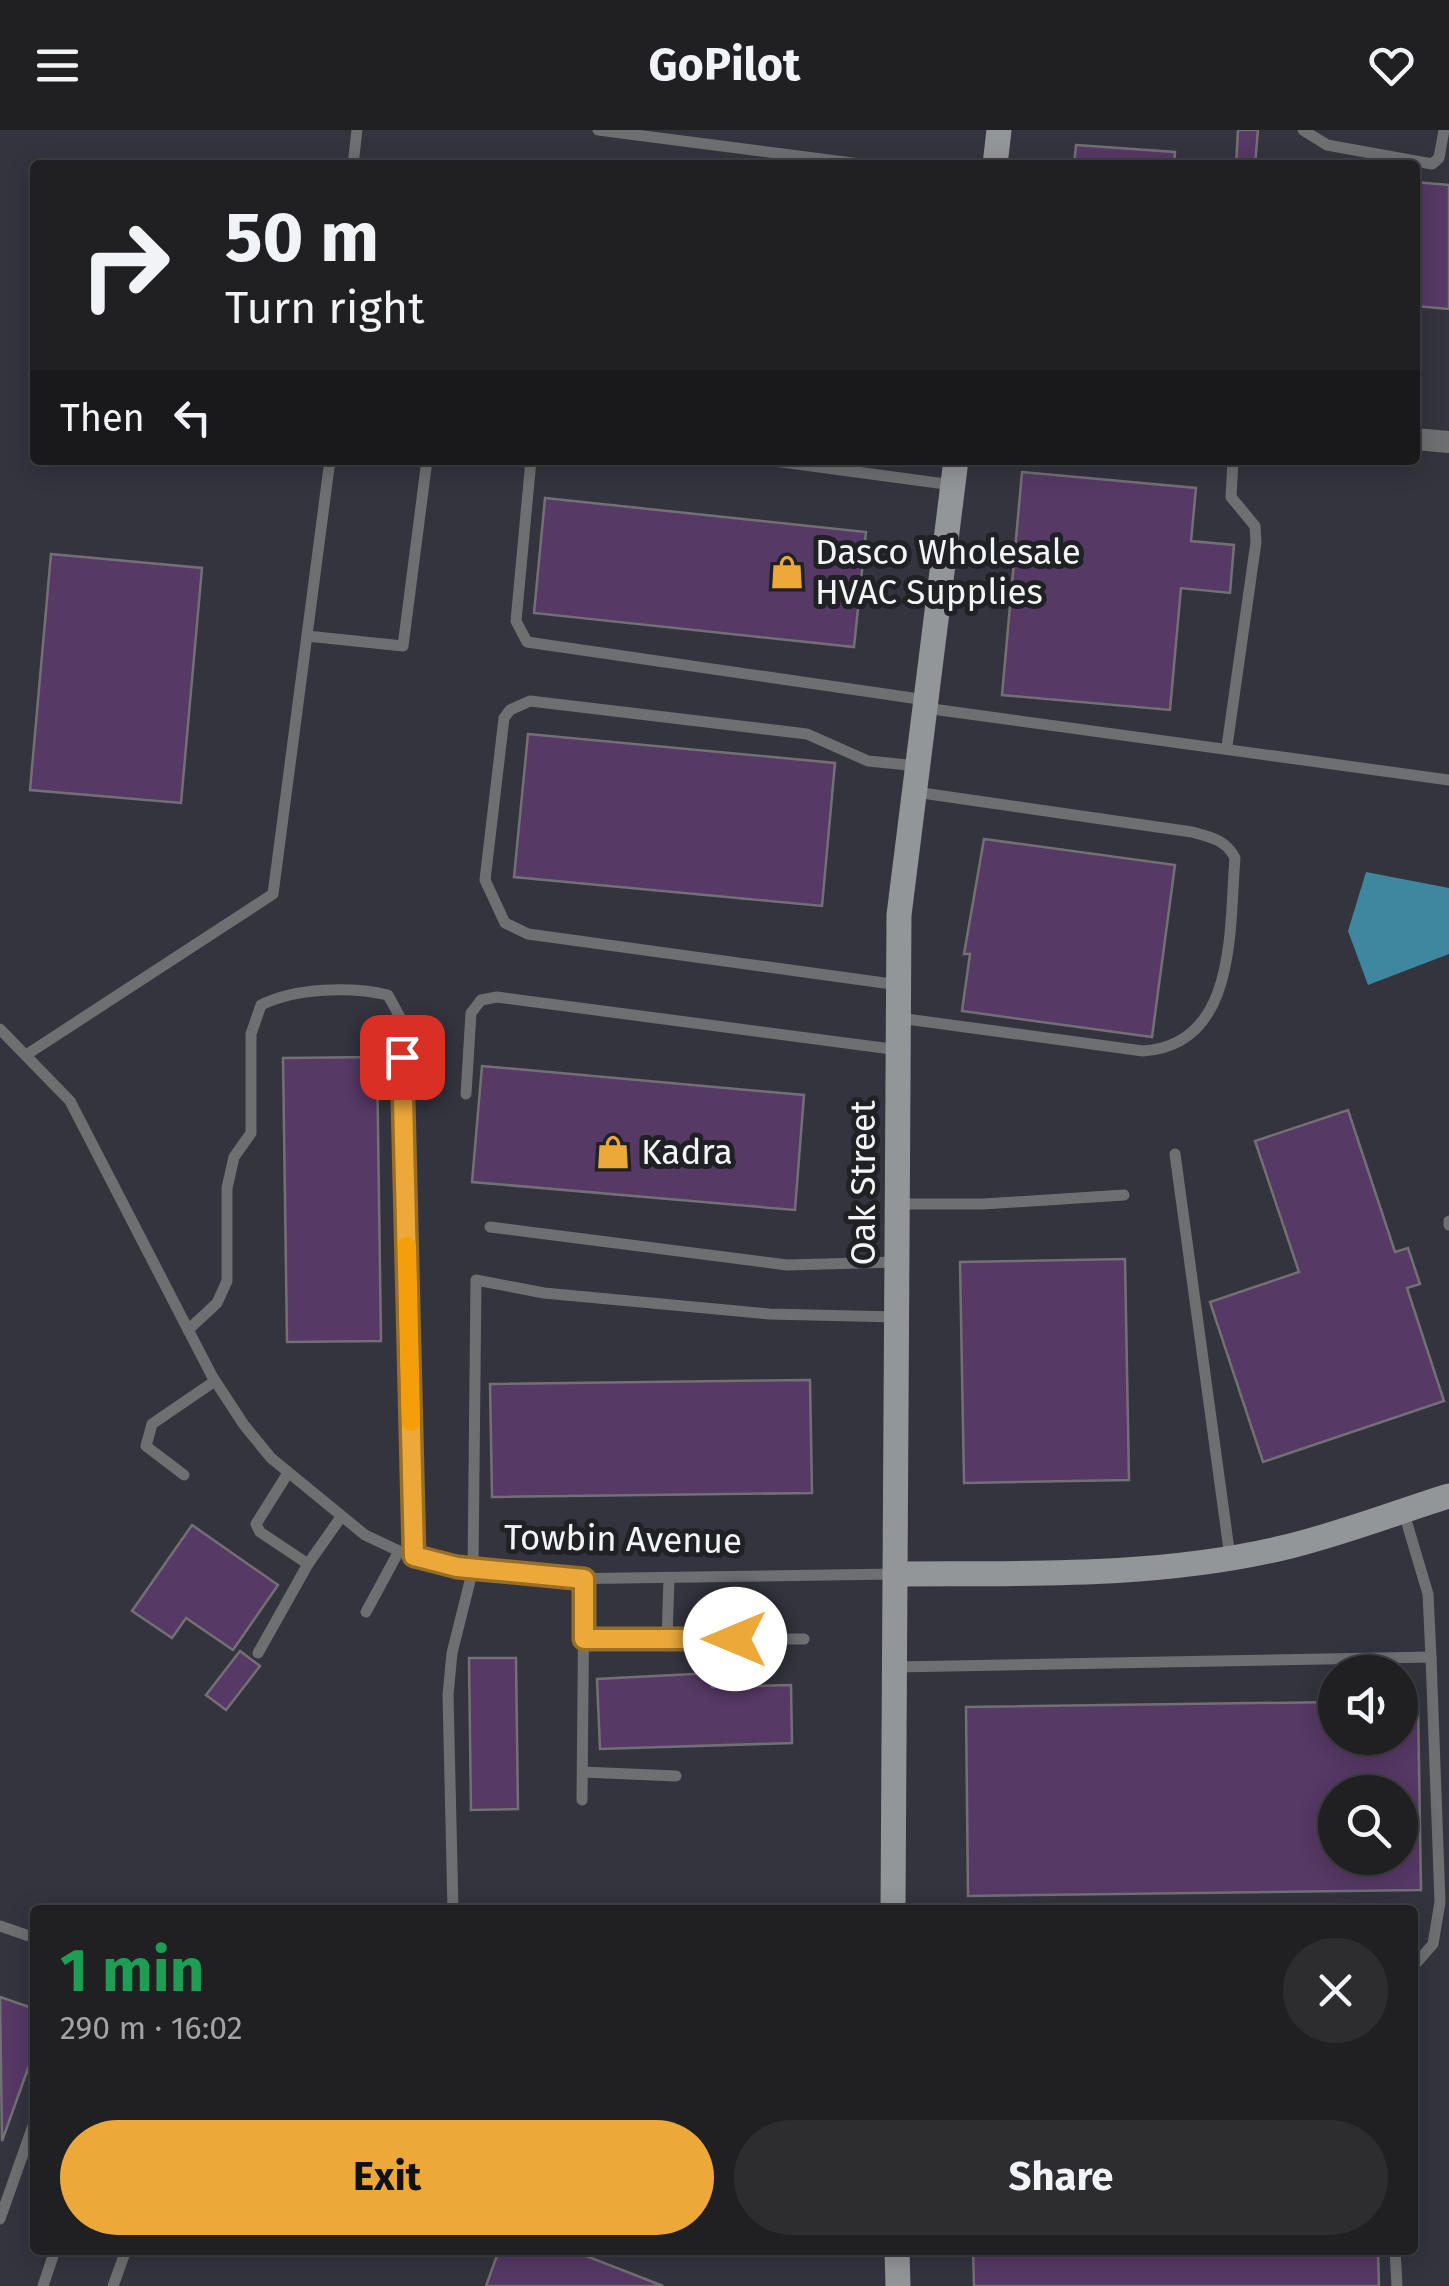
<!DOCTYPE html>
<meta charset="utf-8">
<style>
body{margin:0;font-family:"Fira Sans",sans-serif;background:#2d2d30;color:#f1f3f6;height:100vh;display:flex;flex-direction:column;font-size:38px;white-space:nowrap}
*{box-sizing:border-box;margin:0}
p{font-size:32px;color:#a2a3a6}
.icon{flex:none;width:55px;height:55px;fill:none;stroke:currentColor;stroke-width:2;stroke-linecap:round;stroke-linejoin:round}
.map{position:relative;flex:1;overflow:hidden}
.drawer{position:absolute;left:30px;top:1775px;width:1388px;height:350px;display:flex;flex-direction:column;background:#202023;border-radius:10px;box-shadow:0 5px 25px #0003,0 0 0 2px #3d3e41}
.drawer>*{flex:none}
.hud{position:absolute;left:30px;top:30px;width:1390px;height:305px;border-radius:10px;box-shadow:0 5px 25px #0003,0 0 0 2px #3d3e41;background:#202023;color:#f1f3f6;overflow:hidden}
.tools{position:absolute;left:1318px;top:1525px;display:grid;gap:20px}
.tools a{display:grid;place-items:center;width:100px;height:100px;border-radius:50%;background:#202023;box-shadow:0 5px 25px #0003,0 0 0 2px #3d3e41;font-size:50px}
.pin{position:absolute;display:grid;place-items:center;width:85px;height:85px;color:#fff;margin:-42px;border-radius:20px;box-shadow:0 5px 15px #0006}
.me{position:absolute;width:110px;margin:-55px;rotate:270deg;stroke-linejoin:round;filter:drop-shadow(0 0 8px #0008)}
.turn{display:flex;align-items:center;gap:35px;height:210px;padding:0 30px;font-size:45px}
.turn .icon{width:130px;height:130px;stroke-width:2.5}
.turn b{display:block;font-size:70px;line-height:85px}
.then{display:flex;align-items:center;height:95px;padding:0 30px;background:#0003;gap:20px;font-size:38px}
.round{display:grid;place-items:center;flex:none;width:105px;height:105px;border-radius:52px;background:#2d2d30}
.headline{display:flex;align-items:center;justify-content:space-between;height:170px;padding:0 30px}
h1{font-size:60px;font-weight:700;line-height:75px;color:#1e9e55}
.primary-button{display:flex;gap:20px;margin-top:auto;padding:20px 30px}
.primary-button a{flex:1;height:115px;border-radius:60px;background:#eca93a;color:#111;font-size:40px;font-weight:700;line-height:115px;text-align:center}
.primary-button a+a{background:#2d2d30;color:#f1f3f6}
header{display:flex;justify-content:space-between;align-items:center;height:130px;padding:0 30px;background:#202023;font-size:45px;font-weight:700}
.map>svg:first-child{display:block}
.built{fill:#33343e;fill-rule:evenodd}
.water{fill:#3e879e}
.building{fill:#563965;stroke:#737075;stroke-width:2.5;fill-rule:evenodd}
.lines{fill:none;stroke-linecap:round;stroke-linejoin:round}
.lane{stroke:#6e6f71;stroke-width:11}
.street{stroke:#6e6f71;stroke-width:22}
.secondary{stroke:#939699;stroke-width:25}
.route-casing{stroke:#996e26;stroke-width:25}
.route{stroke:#eca93a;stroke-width:18}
.slow{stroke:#f59e0b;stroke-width:18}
.labels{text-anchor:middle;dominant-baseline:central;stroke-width:10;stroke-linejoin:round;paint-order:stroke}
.poi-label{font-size:35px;fill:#f4f4f7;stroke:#202125;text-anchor:start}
.street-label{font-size:35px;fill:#f4f4f7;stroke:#202125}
</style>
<header><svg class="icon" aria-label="menu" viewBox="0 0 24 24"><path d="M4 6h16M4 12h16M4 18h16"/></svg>GoPilot<svg class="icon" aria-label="heart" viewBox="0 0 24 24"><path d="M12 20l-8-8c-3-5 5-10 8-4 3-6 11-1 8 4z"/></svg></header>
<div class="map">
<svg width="1449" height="2156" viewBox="0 0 1449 2156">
<rect width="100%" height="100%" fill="#2a2a2f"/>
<path class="built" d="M0 0H1449V2156H0ZM35 35H1415V330H35ZM1335 1542H1400V1608H1335ZM1335 1662H1400V1728H1335ZM35 1780H1412V2120H35Z"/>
<polygon class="water" points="1366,742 1449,758 1449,824 1368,855 1348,801"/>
<g class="building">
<polygon points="1238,0 1258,0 1255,35 1236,35"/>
<polygon points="1076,15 1175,22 1174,35 1074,35"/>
<polygon points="1415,52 1449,55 1449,179 1415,176"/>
<polygon points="1022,342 1196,358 1191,411 1234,415 1230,463 1181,458 1170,580 1002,565"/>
<polygon points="545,368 866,402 854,517 534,483"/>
<polygon points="51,424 202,438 181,673 30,660"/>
<polygon points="528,604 835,633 822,776 514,747"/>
<polygon points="984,709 1175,735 1152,907 962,881 970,824 964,824"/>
<polygon points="377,927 381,1211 287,1212 283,928"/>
<polygon points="482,936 804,965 795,1080 472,1052"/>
<polygon points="1348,980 1395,1122 1408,1118 1420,1154 1407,1158 1444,1271 1263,1332 1210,1172 1299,1142 1255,1011"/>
<polygon points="1125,1129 1129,1350 964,1353 960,1132"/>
<polygon points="810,1250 812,1363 492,1367 490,1254"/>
<polygon points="192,1395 278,1455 233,1520 186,1488 172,1508 132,1481"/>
<polygon points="240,1521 260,1536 226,1580 206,1565"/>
<polygon points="469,1528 516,1528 518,1679 471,1680"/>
<polygon points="712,1543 712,1557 791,1555 792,1613 600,1619 597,1549"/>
<path d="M1400 1571H1418L1421 1760 968 1766 966 1577 1335 1572V1608H1400ZM1335 1662H1400V1728H1335Z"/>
<polygon points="0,1867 35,1879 35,1919 2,2011"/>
<polygon points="499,2120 571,2120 663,2156 486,2156"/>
<polygon points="973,2120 1378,2120 1379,2156 974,2156"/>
</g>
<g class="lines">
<g class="lane">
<polyline points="598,0 868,35"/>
<polyline points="1303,0 1327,15 1432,34 1439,28 1444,0"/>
<polyline points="353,35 357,0"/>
<polyline points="531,330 516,491 527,512 926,570"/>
<polyline points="767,330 953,355"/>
<polyline points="307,506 403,516 427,330"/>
<polyline points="925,578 1449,650"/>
<polyline points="1227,616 1256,412 1255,396 1231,367 1233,330"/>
<polyline points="899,855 528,804 505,793 485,750 504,588 510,580 530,571 807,604 868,631 918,636"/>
<path d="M899 888 1143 921C1238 915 1229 797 1235 728 1226 710 1211 707 1192 702L915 662"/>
<polyline points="0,899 70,971 212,1246 244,1295 271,1328 365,1405 399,1421 457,1437 555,1449 895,1444"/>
<polyline points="26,925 273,764 330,330"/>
<polyline points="466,964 471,883 481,870 497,867 899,920"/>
<polyline points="1175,1024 1230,1427"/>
<polyline points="898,1074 983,1074 1124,1065"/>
<polyline points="1449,1091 1449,1095"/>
<polyline points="490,1097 787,1135 897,1132"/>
<path d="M188 1200 217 1173 227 1151V1058L234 1027 251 1003V904L261 875C295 858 351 856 388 865L401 889 414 1425"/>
<polyline points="288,1343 256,1394 260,1402 308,1434"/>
<polyline points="184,1345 146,1316 152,1294 215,1251"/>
<polyline points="1403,1380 1428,1464 1431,1527"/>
<polyline points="366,1482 399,1421"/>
<polyline points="584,1509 804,1509"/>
<polyline points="667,1509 669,1449"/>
<polyline points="258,1523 308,1434 341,1387"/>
<polyline points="895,1537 1431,1527 1440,1772 1433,1814 1412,1838"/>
<polyline points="583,1642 676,1646"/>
<polyline points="582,1670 584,1449"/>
<polyline points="453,1780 448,1565 452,1523 473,1439 476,1150 544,1163 769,1184 897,1187"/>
<polyline points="0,1796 35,1808"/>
<polyline points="0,2089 35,1990"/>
<polyline points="1395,2120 1397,2156"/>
<polyline points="43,2156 55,2120"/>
<polyline points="113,2156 126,2120"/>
</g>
<polyline class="street" points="1415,309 1449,312"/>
<g class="secondary">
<polyline points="995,35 999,0"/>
<path d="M895 1444C1024 1443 1155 1448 1282 1418 1338 1405 1394 1383 1449 1366"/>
<polyline points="893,1780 899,785 956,330"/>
<polyline points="897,2120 898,2156"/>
</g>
</g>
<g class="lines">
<g class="route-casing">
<polyline id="route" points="402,927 414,1426 457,1437 584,1449 584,1509 735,1509"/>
</g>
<use href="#route" class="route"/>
<polyline class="slow" points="407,1116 411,1292"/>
</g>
<defs>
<g id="shop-bare" transform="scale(2.7)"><path d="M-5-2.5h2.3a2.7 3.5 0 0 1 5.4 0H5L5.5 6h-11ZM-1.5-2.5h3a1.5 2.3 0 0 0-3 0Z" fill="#eca93a" stroke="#202125" stroke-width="2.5" paint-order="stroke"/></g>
</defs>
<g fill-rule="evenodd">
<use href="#shop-bare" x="787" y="442"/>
<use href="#shop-bare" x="613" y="1022"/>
</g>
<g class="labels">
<g class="poi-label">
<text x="815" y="422">Dasco Wholesale<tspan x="815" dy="40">HVAC Supplies</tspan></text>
<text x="641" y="1022">Kadra</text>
</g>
<g class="street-label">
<text transform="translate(863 1053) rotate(-90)">Oak Street</text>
<text transform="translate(623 1409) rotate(1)">Towbin Avenue</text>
</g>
</g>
</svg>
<div class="tools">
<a><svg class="icon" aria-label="sound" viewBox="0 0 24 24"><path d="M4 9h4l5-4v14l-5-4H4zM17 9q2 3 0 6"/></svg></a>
<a><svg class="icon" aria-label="search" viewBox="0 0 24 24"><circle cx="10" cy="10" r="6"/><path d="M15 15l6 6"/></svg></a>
</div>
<div class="pin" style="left:402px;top:927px;background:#d93025"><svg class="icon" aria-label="arrive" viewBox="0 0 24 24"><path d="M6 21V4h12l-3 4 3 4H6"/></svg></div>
<svg class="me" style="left:735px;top:1509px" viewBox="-20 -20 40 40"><circle r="19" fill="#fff"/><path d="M0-13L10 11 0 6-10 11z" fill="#eca93a"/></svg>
<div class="hud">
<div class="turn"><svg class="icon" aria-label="right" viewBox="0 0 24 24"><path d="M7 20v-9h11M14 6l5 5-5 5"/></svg><div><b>50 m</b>Turn right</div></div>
<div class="then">Then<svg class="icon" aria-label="left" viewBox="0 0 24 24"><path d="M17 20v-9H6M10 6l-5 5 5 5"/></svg></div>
</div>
<section class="drawer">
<div class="headline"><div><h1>1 min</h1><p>290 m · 16:02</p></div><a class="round"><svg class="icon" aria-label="close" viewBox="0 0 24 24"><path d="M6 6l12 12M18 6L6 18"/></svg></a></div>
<div class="primary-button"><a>Exit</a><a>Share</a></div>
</section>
</div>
